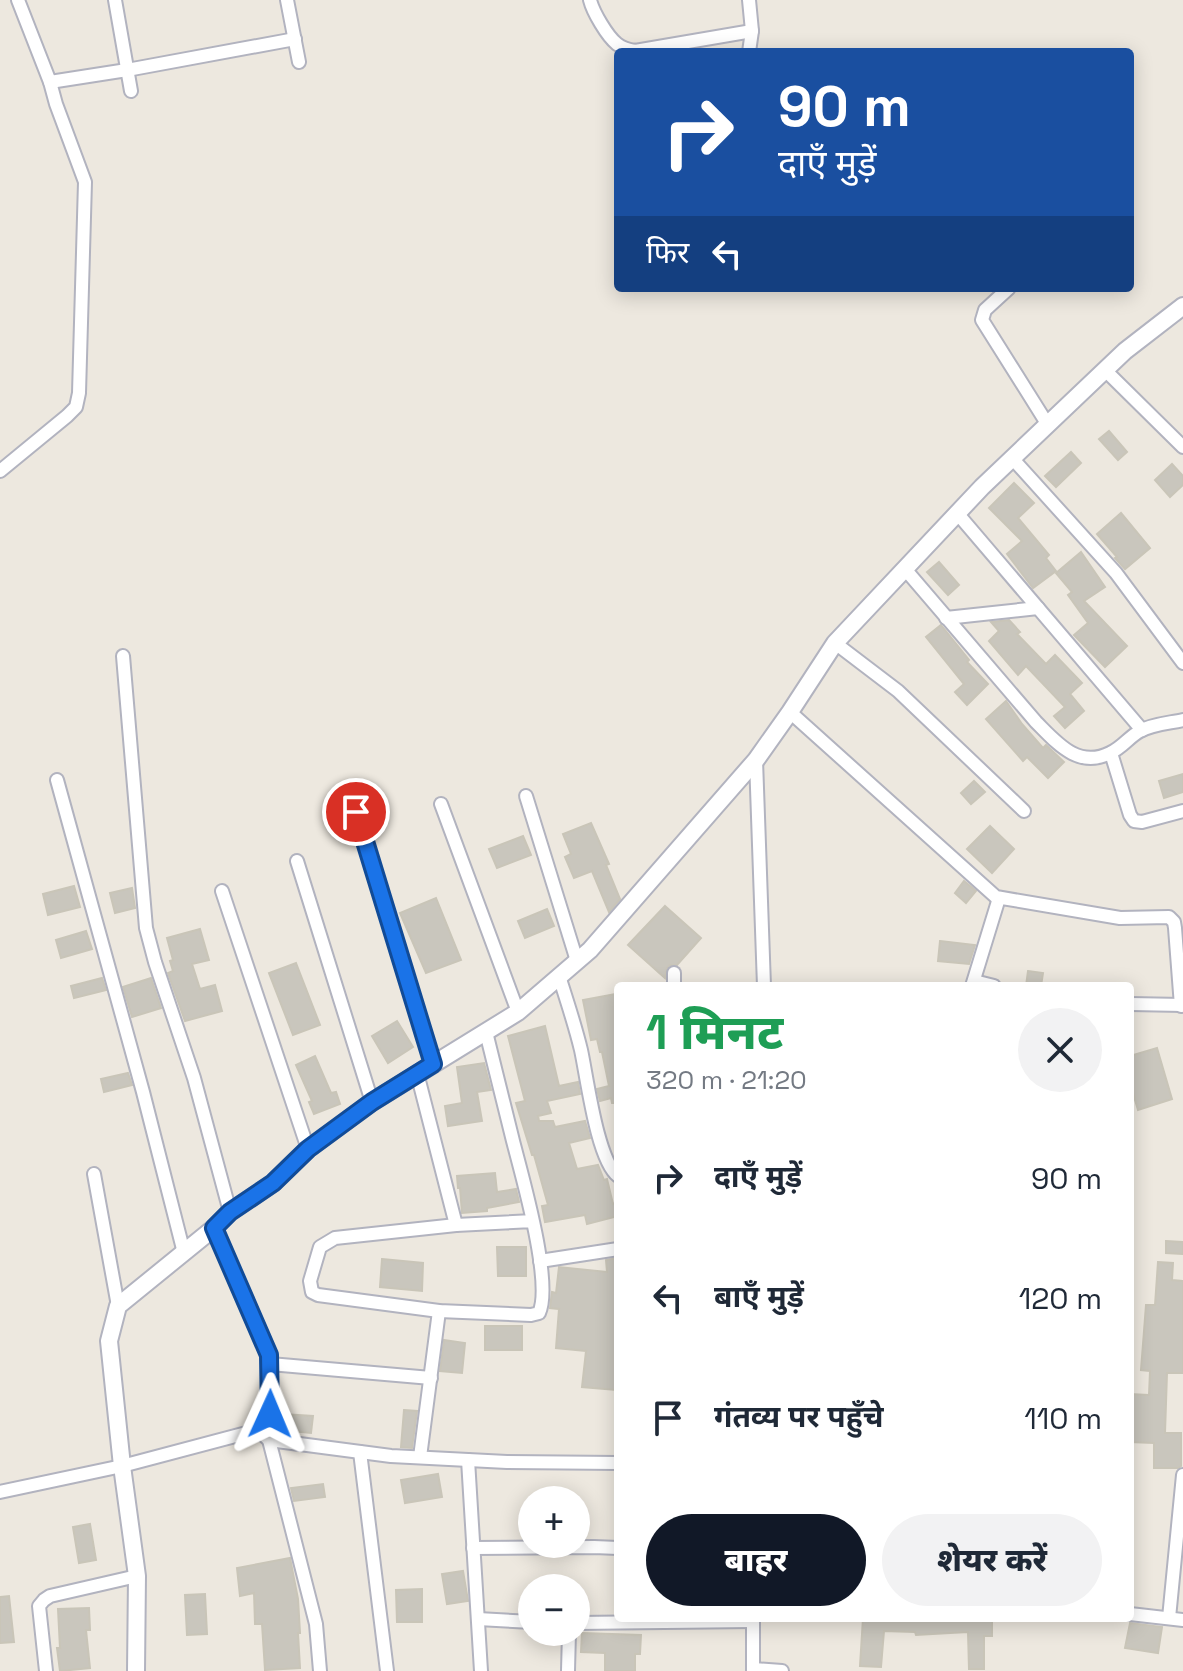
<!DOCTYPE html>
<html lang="hi">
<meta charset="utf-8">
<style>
body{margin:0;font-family:"Space Grotesk","Noto Sans Devanagari",sans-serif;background:#f2f2f3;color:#1f2937;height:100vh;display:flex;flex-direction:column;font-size:30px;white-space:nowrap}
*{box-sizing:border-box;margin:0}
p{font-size:26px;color:#747a83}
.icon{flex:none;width:44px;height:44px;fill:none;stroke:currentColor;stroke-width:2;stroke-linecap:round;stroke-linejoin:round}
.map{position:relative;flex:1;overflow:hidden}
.details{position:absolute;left:614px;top:982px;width:520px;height:640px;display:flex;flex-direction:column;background:#fff;border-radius:8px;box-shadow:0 4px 20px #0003}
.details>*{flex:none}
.hud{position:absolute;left:614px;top:48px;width:520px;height:244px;border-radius:8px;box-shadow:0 4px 20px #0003;background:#1a4fa0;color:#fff;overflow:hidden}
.fabs{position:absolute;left:518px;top:1486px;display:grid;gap:16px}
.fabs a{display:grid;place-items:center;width:72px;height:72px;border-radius:50%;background:#fff;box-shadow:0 4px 20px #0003;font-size:40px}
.pin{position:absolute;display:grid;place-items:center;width:68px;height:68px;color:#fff;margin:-34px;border:4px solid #fff;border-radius:50%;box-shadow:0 2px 8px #0007}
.me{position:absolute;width:88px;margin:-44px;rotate:1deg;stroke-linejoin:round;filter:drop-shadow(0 0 6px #0008)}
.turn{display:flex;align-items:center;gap:28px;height:168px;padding:0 32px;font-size:36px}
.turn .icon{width:104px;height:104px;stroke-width:2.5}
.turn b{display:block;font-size:56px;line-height:68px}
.then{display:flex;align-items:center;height:76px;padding:0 32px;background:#0003;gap:16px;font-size:30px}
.round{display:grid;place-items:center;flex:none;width:84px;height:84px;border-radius:42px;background:#f2f2f3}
.head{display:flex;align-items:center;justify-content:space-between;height:136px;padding:0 32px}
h1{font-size:48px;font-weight:800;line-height:60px;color:#1e9e55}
.cta{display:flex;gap:16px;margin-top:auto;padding:16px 32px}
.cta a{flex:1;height:92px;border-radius:48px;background:#111827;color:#fff;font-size:32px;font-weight:800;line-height:92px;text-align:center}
.cta a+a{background:#f2f2f3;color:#1f2937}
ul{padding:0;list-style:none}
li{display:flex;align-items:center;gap:24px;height:120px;padding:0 32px}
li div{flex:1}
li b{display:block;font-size:30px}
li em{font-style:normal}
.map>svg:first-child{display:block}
.building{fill:#c9c6bd;stroke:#c9c5b8;stroke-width:2}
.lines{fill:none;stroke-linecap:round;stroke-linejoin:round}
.street-casing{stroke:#b2b3bf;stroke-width:16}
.secondary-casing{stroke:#b2b3bf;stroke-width:20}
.street{stroke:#fff;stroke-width:12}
.secondary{stroke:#fff;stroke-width:16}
.route-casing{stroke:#114b97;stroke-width:20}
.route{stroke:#1a73e8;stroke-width:14}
</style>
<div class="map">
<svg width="1183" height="1671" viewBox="0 0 1183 1671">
<rect width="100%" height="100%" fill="#ede8df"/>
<g class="building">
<polygon points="1109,431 1127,452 1118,460 1099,439"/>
<polygon points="1071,452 1081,463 1056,487 1045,476"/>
<polygon points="1172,464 1183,476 1183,485 1170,497 1155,480"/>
<polygon points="1014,483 1034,503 1018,518 1049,555 1046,558 1056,571 1033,588 1007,554 1022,541 989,508"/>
<polygon points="1121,513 1150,548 1125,569 1115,558 1117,557 1097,534"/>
<polygon points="1081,552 1105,587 1084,601 1127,646 1105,667 1074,635 1088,623 1068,595 1072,592 1056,573"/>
<polygon points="939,562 959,585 948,595 927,572"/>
<polygon points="1009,620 1020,632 1017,634 1046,664 1055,655 1082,683 1070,694 1084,711 1065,728 1054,716 1065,707 1026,666 1018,675 989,641 999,631 991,622"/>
<polygon points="941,625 969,660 967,662 988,684 967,705 955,692 964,684 926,637"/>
<polygon points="1006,701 1022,724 1043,748 1046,745 1064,762 1048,778 1027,757 1023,761 986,719"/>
<polygon points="1183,774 1183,792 1164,798 1159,781"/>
<polygon points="974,781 985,792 971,804 961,793"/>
<polygon points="591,823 609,864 606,865 620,899 609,912 592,871 574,878 565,857 571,854 563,834"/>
<polygon points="990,826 1014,849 992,873 967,849"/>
<polygon points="523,836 531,855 497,868 489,849"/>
<polygon points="964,881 976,891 966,903 955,893"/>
<polygon points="74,886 80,907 48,915 43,894"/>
<polygon points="132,888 135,908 115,913 110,893"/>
<polygon points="436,898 461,960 426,973 400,913"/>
<polygon points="665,906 701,938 677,965 670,965 667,968 665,978 628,945"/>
<polygon points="547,909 554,926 525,938 518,921"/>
<polygon points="200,929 209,960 192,964 200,989 215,985 222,1011 185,1021 168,973 173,971 170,961 173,960 167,938"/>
<polygon points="86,931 92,949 61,958 56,940"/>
<polygon points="940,941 975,945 969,964 938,961"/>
<polygon points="296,963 320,1025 293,1035 269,973"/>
<polygon points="1028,971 1043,973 1041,986 1026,986"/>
<polygon points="102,978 106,990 74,998 71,986"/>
<polygon points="151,978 161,1008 132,1017 123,987"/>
<polygon points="616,994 618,1004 618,1103 612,1103 611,1098 600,1101 597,1089 609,1086 602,1052 600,1052 597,1039 591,1040 583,1000"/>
<polygon points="397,1021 413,1047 388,1063 372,1036"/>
<polygon points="545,1026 559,1086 578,1082 580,1094 547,1101 551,1113 538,1116 539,1121 553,1121 555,1127 585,1121 590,1138 569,1143 577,1169 598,1165 604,1180 607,1179 613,1204 618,1202 618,1216 587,1224 585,1215 545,1222 542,1206 548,1205 534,1155 532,1155 516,1103 525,1101 508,1036"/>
<polygon points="1157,1048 1172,1099 1138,1110 1130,1083 1130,1056"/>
<polygon points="315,1056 331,1093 336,1092 340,1104 314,1114 309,1102 312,1101 296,1065"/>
<polygon points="484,1063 491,1090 477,1092 482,1121 448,1126 445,1106 462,1103 457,1067"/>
<polygon points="128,1073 132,1085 104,1092 101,1079"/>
<polygon points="495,1173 497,1192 516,1189 519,1202 487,1208 487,1211 462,1213 460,1188 458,1188 457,1176"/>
<polygon points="1166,1241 1183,1242 1183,1254 1166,1253"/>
<polygon points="497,1247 526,1247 526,1276 498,1276"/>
<polygon points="618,1258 618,1375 616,1390 582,1387 586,1351 556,1348 559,1309 550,1308 552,1292 556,1293 559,1267 607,1272 606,1260"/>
<polygon points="382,1259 423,1263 422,1291 380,1287"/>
<polygon points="1158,1262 1173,1263 1172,1280 1183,1281 1183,1373 1167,1373 1165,1433 1181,1433 1181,1466 1178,1468 1154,1468 1154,1443 1130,1442 1130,1394 1149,1395 1150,1371 1141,1370 1146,1305 1155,1305"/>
<rect x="485" y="1326" width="37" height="24"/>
<polygon points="444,1340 465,1343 462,1373 440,1371"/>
<polygon points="404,1410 417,1411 412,1448 401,1447"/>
<polygon points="282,1414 313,1416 311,1433 281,1430"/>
<polygon points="438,1474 442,1497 405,1503 401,1480"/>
<polygon points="323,1484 325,1497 294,1501 291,1488"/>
<polygon points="90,1524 96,1560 79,1563 73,1527"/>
<polygon points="290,1558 298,1599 300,1633 298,1633 300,1668 265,1670 262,1624 255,1624 254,1593 240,1596 237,1568"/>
<polygon points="463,1571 468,1601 447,1604 442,1574"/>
<polygon points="422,1589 422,1622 397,1622 396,1590"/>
<polygon points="205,1594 207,1634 187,1635 185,1595"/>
<polygon points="9,1596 14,1642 0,1643 0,1597"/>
<polygon points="89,1608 90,1630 86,1630 90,1668 60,1671 57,1648 60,1648 58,1609"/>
<polygon points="863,1618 992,1618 992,1636 984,1636 984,1669 969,1669 968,1632 916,1635 915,1632 884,1631 881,1667 860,1666"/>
<polygon points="1130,1623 1162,1627 1158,1653 1125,1648"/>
<polygon points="582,1633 641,1635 640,1654 635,1654 635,1671 605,1671 605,1653 581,1652"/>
</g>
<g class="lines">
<g class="street-casing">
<g id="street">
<polyline points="115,0 131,91"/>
<polyline points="287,0 299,62"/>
<path d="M590 0C593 12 607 36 617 44 622 48 629 50 635 51L752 31"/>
<polyline points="749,0 752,31 749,52"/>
<polyline points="50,82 127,70 295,39"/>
<polyline points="1009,288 985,310 982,320 1048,425"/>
<polyline points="1105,370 1183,447"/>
<polyline points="1012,458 1116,573 1183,663"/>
<polyline points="0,471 67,416 76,407 79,393 85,182 56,104 50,82 18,0"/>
<polyline points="957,513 1142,730"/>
<path d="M905 569 1036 722C1057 743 1078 769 1110 753 1122 748 1130 736 1140 731 1152 724 1170 723 1183 720"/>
<polyline points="946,618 1038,608"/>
<polyline points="835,643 898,691 1024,811"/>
<polyline points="123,656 146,928 155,962 194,1078 230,1212"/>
<polyline points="790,712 996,897 1120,918 1169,917 1174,922 1175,928 1181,1006"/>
<polyline points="1111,753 1130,815 1134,821 1142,822 1183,811"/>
<polyline points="756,760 764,986"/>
<polyline points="57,780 143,1092 184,1253"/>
<polyline points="526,796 577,961"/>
<polyline points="441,804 518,1012"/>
<polyline points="356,812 433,1064"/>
<polyline points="297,861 372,1102"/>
<polyline points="222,891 308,1149"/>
<path d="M559 976C567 1001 575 1025 581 1050 587 1077 597 1160 618 1176"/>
<polyline points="974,981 994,986"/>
<polyline points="674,986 674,973"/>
<polyline points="972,986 999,898"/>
<polyline points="1130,1004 1183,1005"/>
<path d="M486 1032C495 1069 504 1105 513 1141 522 1176 553 1283 539 1313L531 1315 439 1311 318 1295 312 1292 310 1281 320 1247 335 1238 456 1225 533 1221"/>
<polyline points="417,1073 456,1225"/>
<polyline points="94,1174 118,1306"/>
<polyline points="214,1228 269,1355 269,1440 316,1624 320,1671"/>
<polyline points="540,1261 618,1249"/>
<polyline points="270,1364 431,1378"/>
<polyline points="360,1452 387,1671"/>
<polyline points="420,1457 439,1311"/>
<polyline points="468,1460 481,1671"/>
<polyline points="0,1492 122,1466 258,1430 269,1440 391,1456 507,1462 618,1463"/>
<polyline points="473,1548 594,1547 618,1548"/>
<polyline points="1130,1614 1183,1620"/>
<polyline points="1169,1618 1183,1475"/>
<polyline points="478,1619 532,1622"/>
<polyline points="576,1623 753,1621"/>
<polyline points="753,1669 782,1671"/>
<polyline points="46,1671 39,1606 44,1600 50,1596 137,1576"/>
<polyline points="568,1671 569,1632"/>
<polyline points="753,1671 753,1618"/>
</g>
</g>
<g class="secondary-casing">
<polyline id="secondary" points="136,1671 137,1576 122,1466 109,1341 118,1306 214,1228 230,1212 273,1183 308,1149 372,1102 518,1012 590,950 756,760 790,712 835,643 982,487 1125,351 1183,306"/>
</g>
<use href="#street" class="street"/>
<use href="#secondary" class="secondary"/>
</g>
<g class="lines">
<g class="route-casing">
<polyline id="route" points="270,1414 269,1355 214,1228 230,1212 273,1183 308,1149 372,1102 433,1064 356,812"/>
</g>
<use href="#route" class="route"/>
</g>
</svg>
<div class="fabs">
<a>+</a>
<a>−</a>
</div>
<div class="pin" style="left:356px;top:812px;background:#d93025"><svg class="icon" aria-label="arrive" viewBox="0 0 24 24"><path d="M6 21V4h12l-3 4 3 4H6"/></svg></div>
<svg class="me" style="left:270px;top:1414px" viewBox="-20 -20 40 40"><path d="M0-17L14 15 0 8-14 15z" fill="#1a73e8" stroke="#fff" stroke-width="4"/></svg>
<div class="hud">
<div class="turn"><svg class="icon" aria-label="right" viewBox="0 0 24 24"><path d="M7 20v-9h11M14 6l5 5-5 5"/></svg><div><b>90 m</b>दाएँ मुड़ें</div></div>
<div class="then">फिर<svg class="icon" aria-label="left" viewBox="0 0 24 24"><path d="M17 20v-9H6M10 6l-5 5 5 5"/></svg></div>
</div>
<section class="details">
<div class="head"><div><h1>1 मिनट</h1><p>320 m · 21:20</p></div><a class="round"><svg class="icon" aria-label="close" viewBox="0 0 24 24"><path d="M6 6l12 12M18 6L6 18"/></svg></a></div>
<ul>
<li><svg class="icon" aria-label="right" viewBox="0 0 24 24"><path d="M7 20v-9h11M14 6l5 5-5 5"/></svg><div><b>दाएँ मुड़ें</b></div><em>90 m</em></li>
<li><svg class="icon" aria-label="left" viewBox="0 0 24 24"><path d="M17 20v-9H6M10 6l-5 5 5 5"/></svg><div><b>बाएँ मुड़ें</b></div><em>120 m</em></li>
<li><svg class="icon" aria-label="arrive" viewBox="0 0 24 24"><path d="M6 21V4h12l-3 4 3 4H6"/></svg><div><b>गंतव्य पर पहुँचे</b></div><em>110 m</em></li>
</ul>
<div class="cta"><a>बाहर</a><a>शेयर करें</a></div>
</section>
</div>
